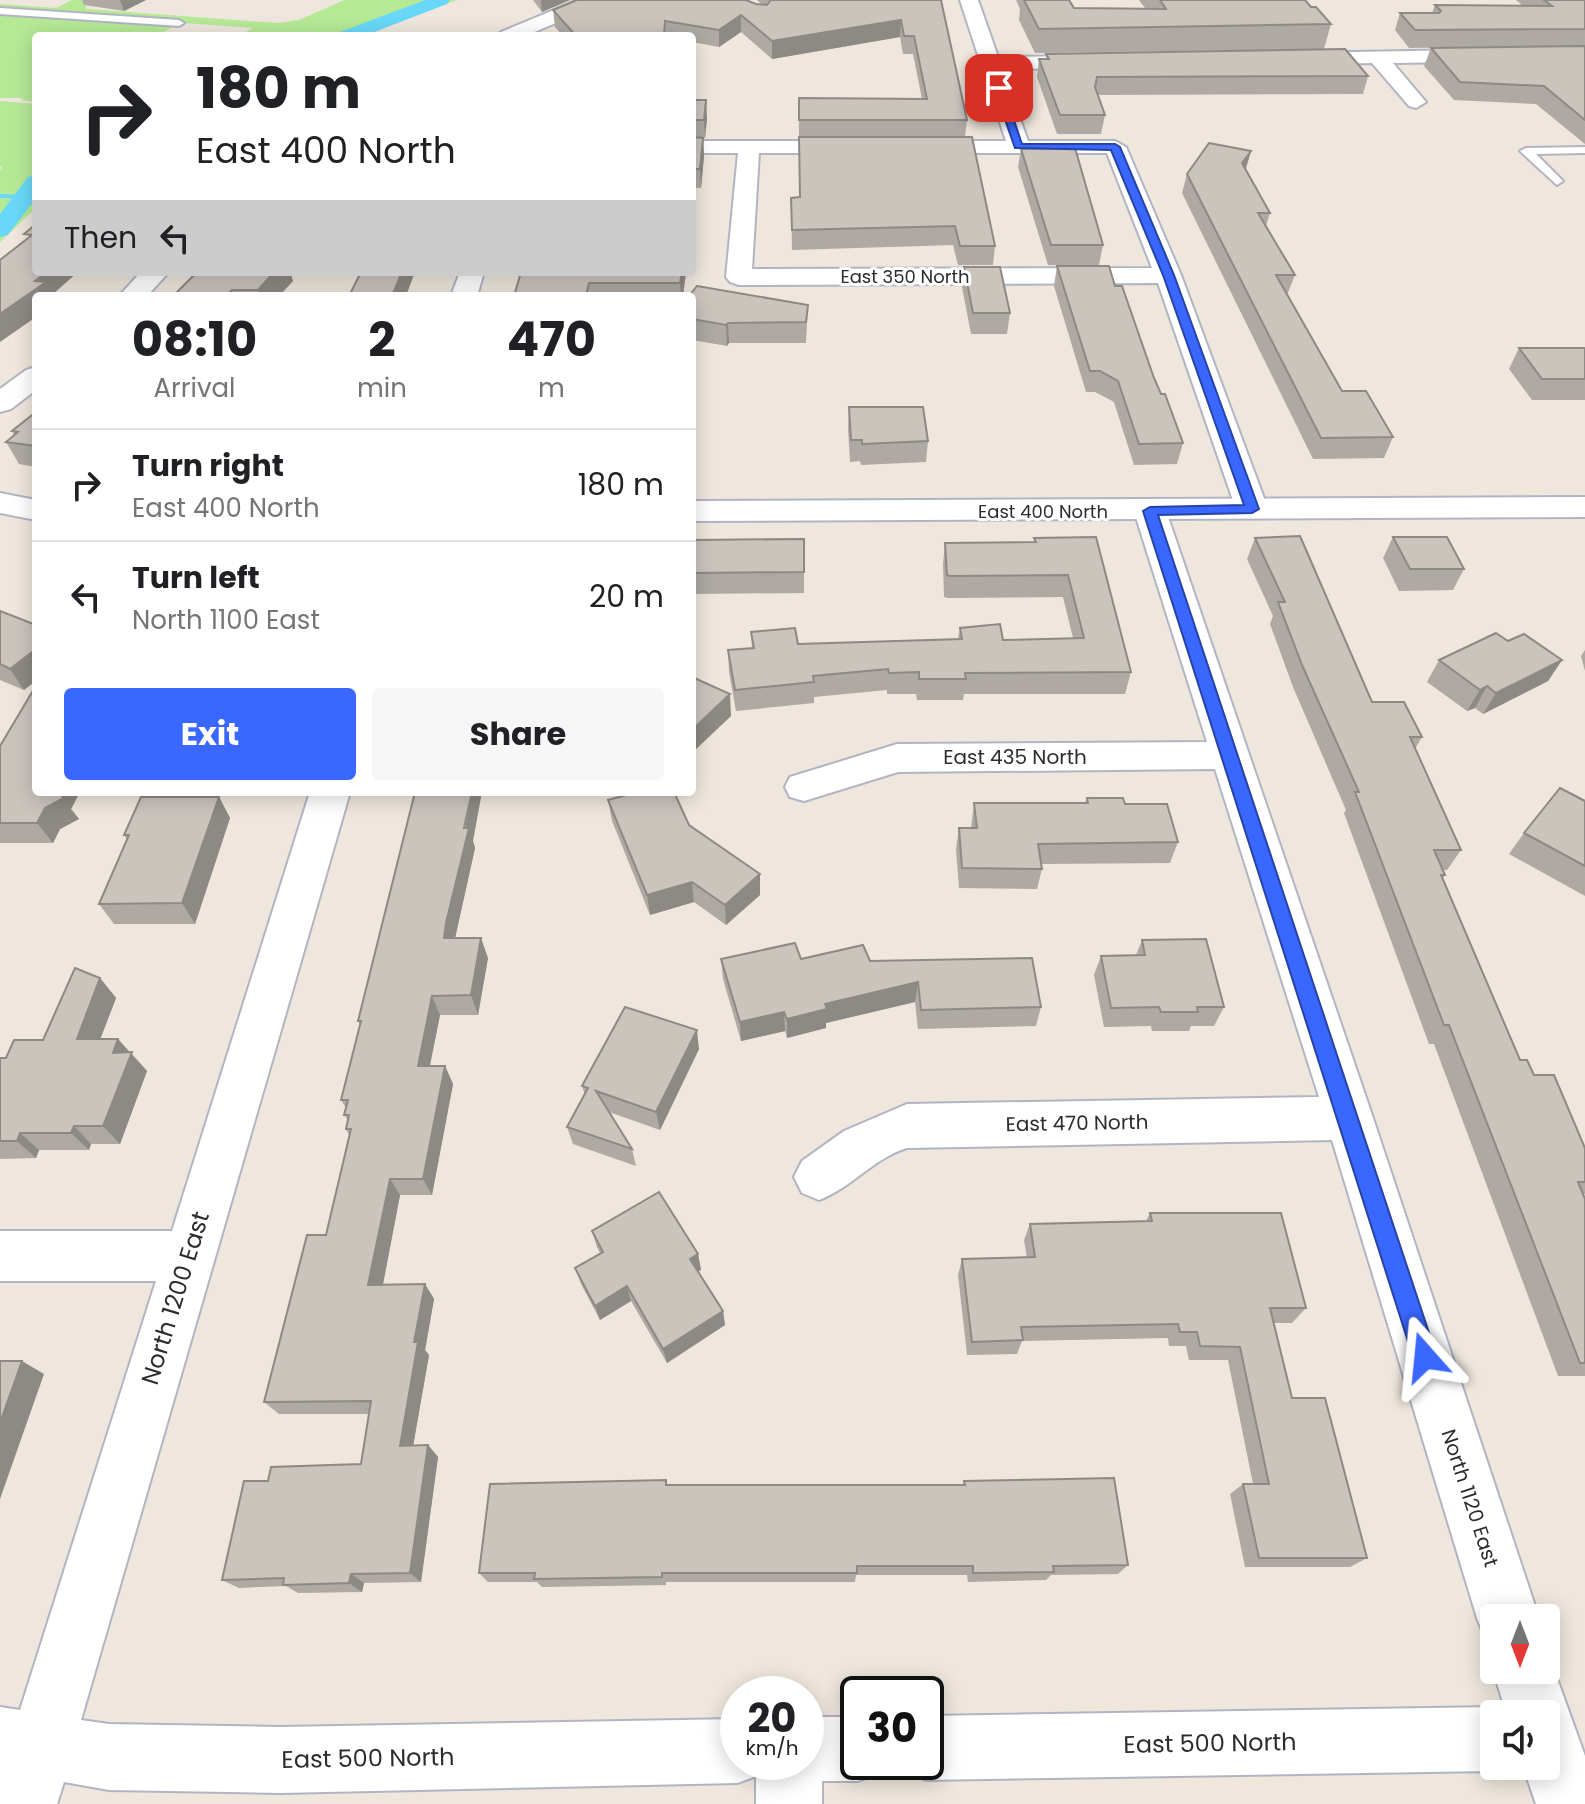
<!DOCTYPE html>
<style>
body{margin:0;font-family:Poppins,sans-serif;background:#f6f6f6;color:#202124;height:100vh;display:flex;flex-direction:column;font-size:30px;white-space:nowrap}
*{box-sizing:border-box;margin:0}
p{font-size:26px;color:#757577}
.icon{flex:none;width:44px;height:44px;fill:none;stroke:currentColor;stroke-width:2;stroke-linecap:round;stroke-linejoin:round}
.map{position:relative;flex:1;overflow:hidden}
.details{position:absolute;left:32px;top:292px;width:664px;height:504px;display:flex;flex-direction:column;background:#fff;border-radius:8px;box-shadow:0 4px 20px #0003}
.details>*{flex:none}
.top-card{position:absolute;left:32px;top:32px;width:664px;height:244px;border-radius:8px;box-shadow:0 4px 20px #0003;background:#fff;color:#202124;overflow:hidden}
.needle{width:52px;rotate:180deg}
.buttons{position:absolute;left:1480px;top:1604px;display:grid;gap:16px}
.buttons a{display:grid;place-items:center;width:80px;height:80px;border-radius:8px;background:#fff;box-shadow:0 4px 20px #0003;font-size:40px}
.speed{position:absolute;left:720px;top:1676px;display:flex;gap:16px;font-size:40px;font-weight:700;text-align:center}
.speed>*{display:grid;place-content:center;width:104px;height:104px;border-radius:50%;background:#fff;box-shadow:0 4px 20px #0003;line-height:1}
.speed small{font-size:20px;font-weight:400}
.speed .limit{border:4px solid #111;border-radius:12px;background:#fff;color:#111}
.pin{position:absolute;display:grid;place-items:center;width:68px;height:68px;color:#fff;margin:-34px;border-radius:16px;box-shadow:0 4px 12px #0006}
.me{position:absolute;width:88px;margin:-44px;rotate:342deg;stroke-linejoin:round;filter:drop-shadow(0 0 6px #0008)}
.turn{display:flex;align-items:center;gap:28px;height:168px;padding:0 32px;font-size:36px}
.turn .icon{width:104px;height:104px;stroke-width:2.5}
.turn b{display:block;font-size:56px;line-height:68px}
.then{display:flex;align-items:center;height:76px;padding:0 32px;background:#0003;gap:16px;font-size:30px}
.eta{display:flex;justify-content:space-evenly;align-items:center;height:136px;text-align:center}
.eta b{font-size:48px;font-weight:700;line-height:56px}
.cta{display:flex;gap:16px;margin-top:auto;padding:16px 32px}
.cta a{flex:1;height:92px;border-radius:8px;background:#3a67ff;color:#fff;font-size:32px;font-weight:700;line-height:92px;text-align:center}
.cta a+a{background:#f6f6f6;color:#202124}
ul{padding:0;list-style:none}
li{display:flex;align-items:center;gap:24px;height:112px;padding:0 32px;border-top:2px solid #e0e0e0}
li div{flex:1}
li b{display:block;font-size:30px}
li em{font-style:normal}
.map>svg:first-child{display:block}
.green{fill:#b6e996}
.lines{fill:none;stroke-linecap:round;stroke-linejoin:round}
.stream{fill:#69d8f8;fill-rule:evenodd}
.canal{fill:#69d8f8;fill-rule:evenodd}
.service-casing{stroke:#b1b5c1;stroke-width:4}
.minor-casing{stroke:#b1b5c1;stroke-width:4}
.tertiary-casing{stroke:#b1b5c1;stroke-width:4}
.service{fill:#fff;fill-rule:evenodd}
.minor{fill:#fff;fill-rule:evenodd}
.tertiary{fill:#fff;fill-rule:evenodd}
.wall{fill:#aea9a3}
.shaded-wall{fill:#8d8984}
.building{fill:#cac4bd;stroke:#8d8984;stroke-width:2}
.route{fill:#3a67ff;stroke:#2643a6;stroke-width:2}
.labels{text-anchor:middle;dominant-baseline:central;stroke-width:6;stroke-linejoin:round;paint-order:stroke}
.far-street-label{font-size:18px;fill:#2c2c2c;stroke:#fff}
.street-label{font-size:20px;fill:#2c2c2c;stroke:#fff}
.near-street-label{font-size:24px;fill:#2c2c2c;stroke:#fff}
</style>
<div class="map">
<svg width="1585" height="1804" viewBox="0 0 1585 1804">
<rect width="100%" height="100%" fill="#efe7dd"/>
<g class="green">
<polygon points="72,0 82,0 87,9 278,23 299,20 344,0 457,0 359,36 238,36 253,28 0,10 0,4 56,8"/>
<polygon points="0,13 175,25 158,36 36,36 36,102 21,100 23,98 0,98"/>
<polygon points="0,101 36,104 36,208 0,242 0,170 3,166 0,167"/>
</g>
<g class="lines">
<polygon class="stream" points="0,194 25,195 28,197 25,199 0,198"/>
<g class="canal">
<polygon points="425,0 450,0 447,4 364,36 338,36 340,32"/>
<polygon points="36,175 36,198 8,235 0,237 0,214 28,177"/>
</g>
<g class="service-casing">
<g id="service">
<polygon points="0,8 179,20 184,23 179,26 0,14"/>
<polygon points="1585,147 1585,153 1536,154 1563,181 1557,185 1520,151 1526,148"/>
</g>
</g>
<g class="minor-casing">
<g id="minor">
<path d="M960 0H978L998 57 1096 56 1106 62 1096 68 1002 69 1028 141H1115L1126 147 1181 275 1268 509 1263 516 1252 518 1241 516 1236 509 1158 283 739 285 730 282 726 277 738 153H692V141H1006ZM759 153H1107L1152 268 752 269Z"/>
<polygon points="1585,48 1585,60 1393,63 1426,102 1416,108 1409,106 1372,63 1294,65 1284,59 1294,53"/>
<polygon points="460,272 484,272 477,296 451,296"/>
<path d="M1150 502 1161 504 1166 511 1373 1118 1539 1618H1494V1643L1486 1640 1477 1618 1332 1140 907 1148C874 1158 851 1188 819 1200L802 1193 794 1177 802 1161 844 1131 907 1104 1319 1097 1215 769 898 772 804 801 790 797 785 787 790 777 897 744 1207 742 1134 511 1139 504Z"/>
<polygon points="310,792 350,792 81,1720 109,1724 281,1727 738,1719 738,1762 806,1762 806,1717 858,1717 858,1762 885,1762 881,1772 858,1781 822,1781 822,1804 756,1804 756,1776 738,1783 281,1793 109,1790 64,1782 57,1804 0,1804 0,1707 20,1710 156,1281 0,1281 0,1231 172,1231"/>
<polygon points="1546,1648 1585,1756 1585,1804 1536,1804 1523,1766 1546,1766 1546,1714 1494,1714 1494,1766 1507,1766 1494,1771 926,1780 903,1771 899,1762 926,1762 926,1716 1494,1707 1506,1712 1493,1670 1494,1667 1494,1670 1546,1670"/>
</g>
</g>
<g class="tertiary-casing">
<g id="tertiary">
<polygon points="578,0 603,0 601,4 525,36 498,36 501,32"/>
<polygon points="141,272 169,272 147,296 119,296"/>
<polygon points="36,367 36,390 11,409 0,412 0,389 26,370"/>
<polygon points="0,493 36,500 36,520 0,513"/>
<polygon points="1585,497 1585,517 692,521 692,501"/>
</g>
</g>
<use href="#service" class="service"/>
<use href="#minor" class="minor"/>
<use href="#tertiary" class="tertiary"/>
</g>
<g class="wall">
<polygon points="82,0 146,0 124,11 84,5"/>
<polygon points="533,0 570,0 542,12"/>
<polygon points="757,0 941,0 967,120 965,137 995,246 993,265 958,265 953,245 792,250 791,198 799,197 799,98 922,99 913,54 903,54 900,37 772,59 741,32 719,47 692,42 692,36 563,36 555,27 553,10 762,5"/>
<polygon points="1016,0 1069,0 1074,8 1145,8 1139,0 1305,0 1331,24 1324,49 1035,53 1019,20 1020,9"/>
<polygon points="1516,0 1585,0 1585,144 1536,104 1454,100 1424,66 1431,48 1541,46 1409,48 1395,30 1400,13 1432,13 1435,5 1523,6"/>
<polygon points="1046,54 1368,76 1363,94 1098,95 1105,115 1101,134 1057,134 1037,77 1039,59 1046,59"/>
<polygon points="692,100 707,118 705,138 703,138 704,156 701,188 696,188 692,219"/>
<polygon points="1021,149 1103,245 1099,265 1048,265 1018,167"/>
<polygon points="1251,151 1246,169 1270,213 1266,226 1295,275 1287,295 1342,391 1393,437 1384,458 1313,459 1182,193 1187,174"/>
<polygon points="1057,266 1115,286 1154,378 1183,443 1177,464 1134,465 1114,402 1095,392 1086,392 1054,286"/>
<polygon points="964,267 1010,313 1007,334 971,334 962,287"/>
<polygon points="197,272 293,272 291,275 293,281 279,296 173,296"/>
<polygon points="521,272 686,272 683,296 514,296"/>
<polygon points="692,296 808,305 806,343 729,343 727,346 692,340"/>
<polygon points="1519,348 1585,348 1585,400 1532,400 1509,369"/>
<polygon points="849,407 928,441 926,462 861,465 860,461 850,462 848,428"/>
<polygon points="36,412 36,467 19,464 6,442 14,435 12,431"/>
<polygon points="1096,537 1131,672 1125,694 964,694 963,700 917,700 916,694 887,694 887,690 814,697 814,703 736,711 729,672 728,650 752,648 751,632 798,644 958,639 960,628 1003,640 1073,638 1063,597 948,598 944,597 943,564 945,543 1034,542 1034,538"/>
<polygon points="1393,537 1464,569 1453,590 1399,591 1383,558"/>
<polygon points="1255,538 1372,702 1422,737 1415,749 1461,850 1447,870 1443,870 1445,875 1443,878 1520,1060 1534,1075 1585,1148 1585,1194 1583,1195 1585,1199 1585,1376 1558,1376 1434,1044 1429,1044 1344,813 1346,810 1293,687 1270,624 1273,616 1247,559"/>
<polygon points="804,539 804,593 692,594 692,540"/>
<polygon points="0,611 24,690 0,680"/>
<polygon points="1508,641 1562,660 1548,681 1483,714 1475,708 1467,711 1427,682 1439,660"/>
<polygon points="1585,650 1585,671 1581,656"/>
<polygon points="0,746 36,792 80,792 71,809 79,819 60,829 53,843 0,843"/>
<polygon points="219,797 230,818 195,924 114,924 99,904 127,840 124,835"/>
<polygon points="1087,798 1125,804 1178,842 1170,863 1041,864 1042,869 1037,889 959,888 956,849 959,828 971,828 974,803 1085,803"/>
<polygon points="608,800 689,825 760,895 726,925 694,902 650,915 612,821"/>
<polygon points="1585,801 1585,896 1509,854 1524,833"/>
<polygon points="473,841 475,848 455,938 488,958 478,1015 440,1015 430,1066 445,1066 453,1084 432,1195 400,1195 383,1284 425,1284 434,1299 425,1350 429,1355 413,1446 428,1445 438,1457 421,1582 364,1583 362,1592 298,1593 286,1586 239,1588 222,1580 268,1481 361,1464 369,1414 279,1414 264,1402 326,1235 349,1135 346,1129 348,1120 344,1115 346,1108 341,1100 360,1025 358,1021"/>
<polygon points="1142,940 1224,1007 1214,1026 1191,1026 1189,1031 1152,1031 1151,1026 1104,1027 1094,975 1101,956 1136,955"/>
<polygon points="721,959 870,961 1041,1007 1036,1026 918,1029 915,1002 826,1023 826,1028 787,1038 785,1031 741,1041 723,979"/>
<polygon points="100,978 116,998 100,1039 130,1052 147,1071 120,1144 91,1144 89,1150 39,1150 36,1158 0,1159 0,1058 6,1058 43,1040"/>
<polygon points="699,1049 660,1130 609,1112 632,1149 636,1166 573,1144 567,1127 585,1095 582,1086"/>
<polygon points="1150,1213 1306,1308 1292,1323 1274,1323 1292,1398 1367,1558 1350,1567 1245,1567 1230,1494 1243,1484 1253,1484 1228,1360 1189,1360 1186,1346 1169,1346 1168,1338 1022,1341 1017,1354 967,1355 958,1275 962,1259 1027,1258 1024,1240 1030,1224 1146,1221"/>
<polygon points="592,1231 698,1254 701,1270 698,1271 723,1311 725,1325 667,1363 631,1301 600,1320 581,1284 575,1268 600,1253 597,1247"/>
<polygon points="964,1481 1128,1565 1118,1574 1051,1575 1046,1580 968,1582 967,1575 856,1575 855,1582 666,1582 666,1585 542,1587 537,1582 488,1582 479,1573 667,1485 963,1485"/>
</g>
<g class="shaded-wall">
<polygon points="120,0 146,0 124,11"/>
<polygon points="541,0 570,0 542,12"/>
<polygon points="741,15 741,32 719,47 719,30"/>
<polygon points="901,20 900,37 772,59 772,41"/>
<polygon points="706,100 707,118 705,138 704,120"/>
<polygon points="703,138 704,156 701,188 700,169"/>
<polygon points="1251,151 1245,170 1242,163"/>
<polygon points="695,169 696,188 692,219 692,191"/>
<polygon points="46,272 78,272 52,295 53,296 36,296 36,317 0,342 0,314"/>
<polygon points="274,272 293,272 291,275 293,281 279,296 260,296 258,290"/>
<polygon points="402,272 415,272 406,296 392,296"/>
<polygon points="682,272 686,272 683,296 681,296 680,283"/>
<polygon points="728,323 729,343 727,346 726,325"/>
<polygon points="36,649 36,681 24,690 10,669"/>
<polygon points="1562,660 1548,681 1483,714 1496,693"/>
<polygon points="1487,686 1475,708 1467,711 1480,690"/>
<polygon points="730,694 731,716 692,753 692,730"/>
<polygon points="56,792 80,792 71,809 79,819 60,829 53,843 37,823"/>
<polygon points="472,792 482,792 473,841 475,848 454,943 444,938"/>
<polygon points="219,797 230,818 195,924 182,903"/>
<polygon points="760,874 760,895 726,925 725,905"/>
<polygon points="692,882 694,902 650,915 647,895"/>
<polygon points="481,938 488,958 478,1015 471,995"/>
<polygon points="100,978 116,998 93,1058 77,1039"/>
<polygon points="918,982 915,1002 826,1023 826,1028 787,1038 787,1019 825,1004"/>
<polygon points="432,996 440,1015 426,1084 418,1066"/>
<polygon points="784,1012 785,1031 741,1041 740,1022"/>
<polygon points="697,1030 699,1049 660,1130 656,1112"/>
<polygon points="118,1039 147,1071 120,1144 103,1126 113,1053"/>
<polygon points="445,1066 453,1084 432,1195 423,1179"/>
<polygon points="74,1126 91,1144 89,1150 71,1133"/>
<polygon points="20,1133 39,1150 36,1158 17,1141"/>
<polygon points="390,1179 400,1195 380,1300 368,1285"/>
<polygon points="698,1254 701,1270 693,1275 690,1259"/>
<polygon points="425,1284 434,1299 425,1350 429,1355 411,1458 400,1446 414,1342"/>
<polygon points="627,1286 631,1301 600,1320 595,1306"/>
<polygon points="723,1311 725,1325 667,1363 663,1349"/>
<polygon points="22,1361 44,1374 0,1499 0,1423"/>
<polygon points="428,1445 438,1457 421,1582 410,1573"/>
<polygon points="351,1574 364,1583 362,1592 349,1583"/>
</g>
<g class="building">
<polygon points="577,0 746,0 756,4 767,5 771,0 941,0 967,120 799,120 799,98 927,99 914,36 904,36 901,20 772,41 741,15 719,30 665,21 664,36 576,36 553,10"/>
<polygon points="1024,0 1069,0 1074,8 1166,9 1160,0 1305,0 1311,7 1316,7 1331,24 1039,29"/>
<polygon points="1544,0 1585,0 1585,29 1415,30 1400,13 1439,13 1441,11 1435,5 1552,6"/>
<polygon points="1585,46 1585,120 1544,86 1460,82 1431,48"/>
<polygon points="1345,49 1368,76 1097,77 1095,87 1105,115 1060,115 1039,59 1049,59 1046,54"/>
<polygon points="692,100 706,100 704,120 692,120"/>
<polygon points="692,137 703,138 700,169 695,169 692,191"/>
<polygon points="799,137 972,137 995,246 960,246 955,226 792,230 791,198 800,197"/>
<polygon points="1209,143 1251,151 1242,163 1270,213 1258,213 1295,275 1276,275 1342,391 1366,391 1393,437 1321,438 1187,174"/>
<polygon points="1075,148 1103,245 1051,245 1021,149"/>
<polygon points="36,224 36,272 46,272 35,281 46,282 0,314 0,260 32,235 24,234"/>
<polygon points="1057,266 1109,266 1115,286 1122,286 1154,378 1161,394 1165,394 1183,443 1139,444 1118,381 1100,371 1090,371"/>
<polygon points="964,267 1000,267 1010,313 973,313"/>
<polygon points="197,272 274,272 258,290 232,290 226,296 173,296"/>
<polygon points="361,272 402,272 392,296 349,296"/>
<polygon points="521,272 682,272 680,283 589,283 586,296 514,296"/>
<polygon points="697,286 808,305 806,322 728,323 726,325 692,319 692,296 689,296"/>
<polygon points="1519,348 1585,348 1585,379 1542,379"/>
<polygon points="849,407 923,407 928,441 862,444 862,440 851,440"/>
<polygon points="36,412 36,446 6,442 18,432 12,431"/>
<polygon points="1300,536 1372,702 1404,702 1422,737 1410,737 1461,850 1434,850 1445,875 1441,875 1520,1060 1527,1060 1534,1075 1554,1075 1585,1148 1585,1182 1578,1182 1585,1199 1585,1363 1580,1363 1449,1025 1444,1025 1355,792 1359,792 1302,665 1278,602 1285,602 1255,538"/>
<polygon points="1096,537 1131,672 965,673 966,679 919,679 919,672 889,673 888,669 813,676 814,682 735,690 728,650 754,648 751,632 795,628 798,644 962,639 960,628 1000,624 1003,640 1084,638 1068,575 950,576 947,575 945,543 1036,542 1034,538"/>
<polygon points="1393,537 1447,537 1464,569 1410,569"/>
<polygon points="804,539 804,572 692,573 692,540"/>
<polygon points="0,611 36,625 36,649 10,669 0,664"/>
<polygon points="1496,633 1508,641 1524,634 1562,660 1496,693 1487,686 1480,690 1439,660"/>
<polygon points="692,677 730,694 692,730"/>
<polygon points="34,689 36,689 36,792 57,792 64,798 45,808 37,823 0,823 0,746"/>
<polygon points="1560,788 1585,801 1585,866 1524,833"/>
<polygon points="415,792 472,792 464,828 469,828 446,923 444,938 481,938 471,995 432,996 418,1066 445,1066 423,1179 390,1179 368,1285 425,1284 414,1342 418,1342 400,1446 428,1445 410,1573 351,1574 349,1583 283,1585 284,1578 222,1580 244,1481 268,1481 271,1467 361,1464 371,1401 264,1402 307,1235 326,1235 351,1129 346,1129 349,1115 344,1115 348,1100 341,1100 361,1021 358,1021"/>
<polygon points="637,792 674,792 689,825 760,874 725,905 692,882 647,895 608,800"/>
<polygon points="141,797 219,797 182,903 99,904 129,835 124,835"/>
<polygon points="1087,798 1123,798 1125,804 1167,804 1178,842 1038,844 1042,869 962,868 959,828 977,828 974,803 1088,803"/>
<polygon points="1206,939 1224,1007 1197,1007 1198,1012 1161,1012 1159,1007 1111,1008 1101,956 1145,955 1142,940"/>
<polygon points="795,943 801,959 863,945 870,961 1032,958 1041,1007 921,1010 918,982 825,1004 827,1009 787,1019 784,1012 740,1022 721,959"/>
<polygon points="75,968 100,978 77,1039 118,1039 113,1053 132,1052 103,1126 74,1126 71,1133 20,1133 17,1141 0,1141 0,1058 6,1058 14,1040 43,1040"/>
<polygon points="625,1007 697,1030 656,1112 596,1091 632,1149 567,1127 588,1088 582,1086"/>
<polygon points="659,1192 698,1254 690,1259 723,1311 663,1349 627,1286 595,1306 575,1268 603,1252 592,1231"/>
<polygon points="1150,1213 1281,1213 1306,1308 1270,1308 1292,1398 1325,1398 1367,1558 1259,1558 1243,1484 1269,1484 1240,1347 1200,1346 1197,1332 1180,1332 1178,1324 1021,1327 1023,1340 972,1342 962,1259 1035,1257 1030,1224 1152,1221"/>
<polygon points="0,1361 22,1361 0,1423"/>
<polygon points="1114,1478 1128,1565 1053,1566 1054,1572 973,1573 973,1566 857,1566 857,1573 662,1573 662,1577 534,1579 535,1573 479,1573 490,1484 666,1480 666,1485 965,1485 964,1481"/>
</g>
<polygon class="route" points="999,86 1003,88 1022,144 1115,144 1120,147 1174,275 1259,509 1252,513 1158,515 1437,1357 1433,1365 1425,1368 1417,1365 1413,1357 1143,511 1150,507 1244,505 1163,275 1111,150 1015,148 994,88"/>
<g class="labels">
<g class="far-street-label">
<text x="905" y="276">East 350 North</text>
<text x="1043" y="511">East 400 North</text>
</g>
<g class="street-label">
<text x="1015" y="757">East 435 North</text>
<text transform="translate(1077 1123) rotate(-1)">East 470 North</text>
<text transform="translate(1470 1498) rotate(72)">North 1120 East</text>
</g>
<g class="near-street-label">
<text transform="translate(175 1298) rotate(-73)">North 1200 East</text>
<text transform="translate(1210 1743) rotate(-1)">East 500 North</text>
<text transform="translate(368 1758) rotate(-1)">East 500 North</text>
</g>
</g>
</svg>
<div class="buttons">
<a><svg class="needle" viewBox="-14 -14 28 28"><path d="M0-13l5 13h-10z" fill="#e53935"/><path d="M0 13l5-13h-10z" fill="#757577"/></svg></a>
<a><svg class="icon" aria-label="sound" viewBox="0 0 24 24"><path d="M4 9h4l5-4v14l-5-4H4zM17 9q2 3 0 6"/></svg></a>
</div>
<div class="speed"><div>20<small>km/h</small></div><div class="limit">30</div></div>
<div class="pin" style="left:999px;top:88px;background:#d93025"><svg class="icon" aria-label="arrive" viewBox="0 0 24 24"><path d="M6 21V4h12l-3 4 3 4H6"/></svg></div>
<svg class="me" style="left:1425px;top:1357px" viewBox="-20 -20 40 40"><path d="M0-17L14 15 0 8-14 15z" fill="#3a67ff" stroke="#fff" stroke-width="4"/></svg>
<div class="top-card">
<div class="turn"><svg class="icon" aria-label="right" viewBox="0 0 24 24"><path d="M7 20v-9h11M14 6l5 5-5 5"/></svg><div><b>180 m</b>East 400 North</div></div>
<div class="then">Then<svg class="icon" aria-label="left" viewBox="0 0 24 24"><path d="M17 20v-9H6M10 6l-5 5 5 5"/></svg></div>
</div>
<section class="details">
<div class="eta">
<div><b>08:10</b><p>Arrival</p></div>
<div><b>2</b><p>min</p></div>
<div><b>470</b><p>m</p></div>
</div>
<ul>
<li><svg class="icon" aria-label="right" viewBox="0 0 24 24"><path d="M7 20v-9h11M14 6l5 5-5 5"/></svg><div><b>Turn right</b><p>East 400 North</p></div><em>180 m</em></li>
<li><svg class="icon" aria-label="left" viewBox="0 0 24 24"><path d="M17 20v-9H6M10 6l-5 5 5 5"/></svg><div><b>Turn left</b><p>North 1100 East</p></div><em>20 m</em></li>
</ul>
<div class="cta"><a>Exit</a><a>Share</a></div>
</section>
</div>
